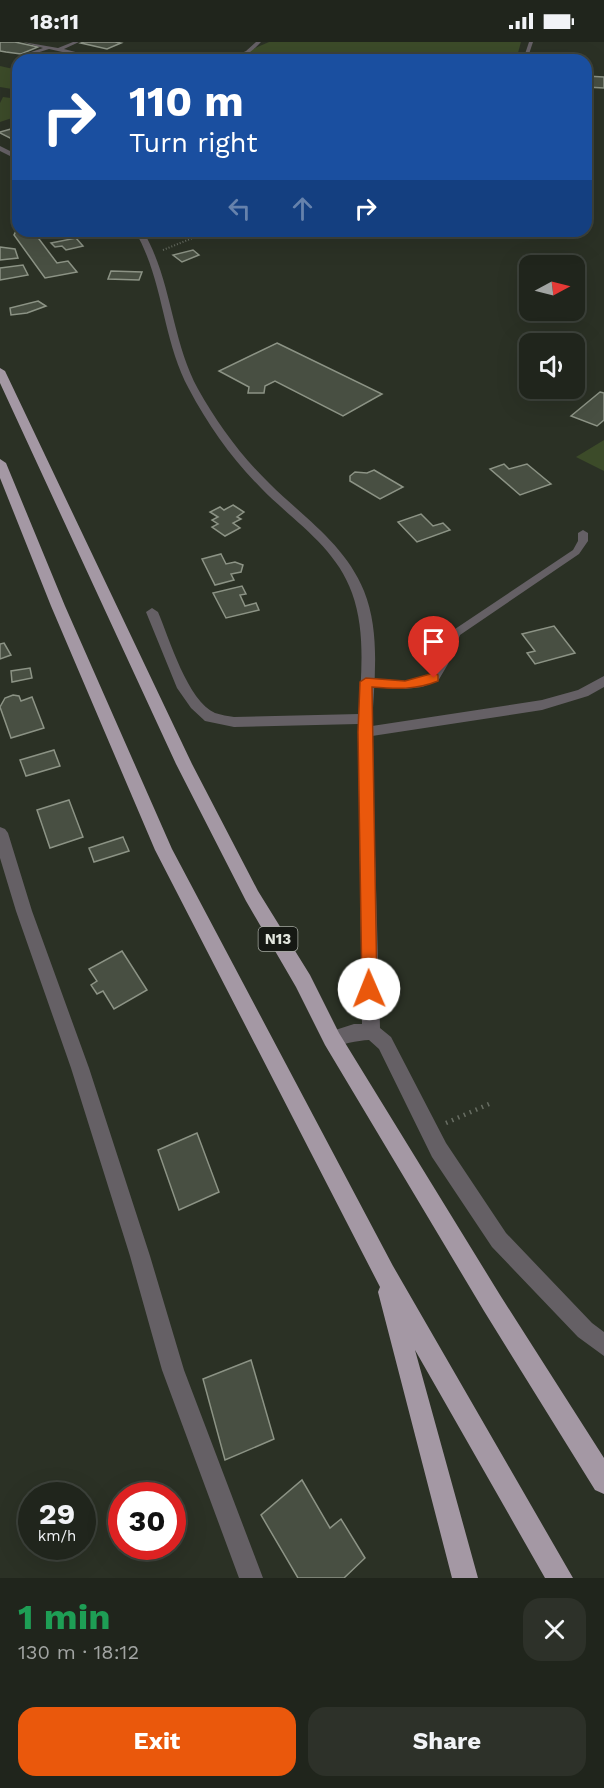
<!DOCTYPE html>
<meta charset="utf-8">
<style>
body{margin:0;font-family:"Work Sans",sans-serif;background:#2d3129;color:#f1f3f6;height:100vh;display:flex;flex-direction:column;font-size:22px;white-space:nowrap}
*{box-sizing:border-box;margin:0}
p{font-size:20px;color:#a2a5a3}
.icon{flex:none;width:33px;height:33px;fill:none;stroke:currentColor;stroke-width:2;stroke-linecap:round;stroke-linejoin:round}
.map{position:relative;height:1536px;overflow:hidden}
.details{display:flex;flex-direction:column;background:#20251c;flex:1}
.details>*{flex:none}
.guide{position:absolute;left:12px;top:12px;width:580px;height:183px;border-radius:18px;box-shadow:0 6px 24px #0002,0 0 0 2px #3d423b;background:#1a4fa0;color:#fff;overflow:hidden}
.needle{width:39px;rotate:83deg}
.buttons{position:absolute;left:519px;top:213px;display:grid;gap:12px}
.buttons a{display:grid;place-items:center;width:66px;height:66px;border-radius:12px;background:#20251c;box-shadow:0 6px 24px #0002,0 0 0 2px #3d423b;font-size:30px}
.speed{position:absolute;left:18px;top:1440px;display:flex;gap:12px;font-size:30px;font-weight:700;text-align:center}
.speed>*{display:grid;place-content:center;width:78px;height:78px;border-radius:50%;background:#20251c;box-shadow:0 6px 24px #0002,0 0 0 2px #3d423b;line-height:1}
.speed small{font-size:15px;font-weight:400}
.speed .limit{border:9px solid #d22;background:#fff;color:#111}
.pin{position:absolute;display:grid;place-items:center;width:51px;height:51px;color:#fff;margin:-62px -26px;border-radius:50% 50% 50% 0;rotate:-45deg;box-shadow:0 0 6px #0007}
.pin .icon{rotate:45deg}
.me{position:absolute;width:66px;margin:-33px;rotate:359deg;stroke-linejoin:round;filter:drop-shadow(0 0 4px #0008)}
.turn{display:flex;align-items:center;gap:21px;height:126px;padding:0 18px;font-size:27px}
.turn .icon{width:78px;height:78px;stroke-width:2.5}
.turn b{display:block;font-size:42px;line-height:51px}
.lanes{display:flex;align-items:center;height:57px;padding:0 18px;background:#0003;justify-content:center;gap:30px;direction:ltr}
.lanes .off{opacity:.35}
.round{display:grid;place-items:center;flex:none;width:63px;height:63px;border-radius:18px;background:#2d3129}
.overview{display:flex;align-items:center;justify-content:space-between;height:102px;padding:0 18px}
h1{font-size:36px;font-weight:700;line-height:45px;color:#1e9e55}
.action{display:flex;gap:12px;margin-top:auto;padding:12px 18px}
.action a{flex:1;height:69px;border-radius:18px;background:#ea580c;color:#fff;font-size:24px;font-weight:700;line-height:69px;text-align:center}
.action a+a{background:#2d3129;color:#f1f3f6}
.status{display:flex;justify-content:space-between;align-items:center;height:42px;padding:0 30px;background:#20251c;direction:ltr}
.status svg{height:16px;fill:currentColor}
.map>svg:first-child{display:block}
.green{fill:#3c4b29}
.building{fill:#484f42;stroke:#8c9385;stroke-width:1.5}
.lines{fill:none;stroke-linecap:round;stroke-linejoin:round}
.path-far1{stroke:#686e63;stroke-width:2;stroke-dasharray:1 2;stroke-linecap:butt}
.path{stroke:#686e63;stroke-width:4.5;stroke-dasharray:1.5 5;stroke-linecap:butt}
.service{fill:#656065;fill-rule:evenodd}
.minor{fill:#656065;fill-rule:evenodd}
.trunk{fill:#a498a4;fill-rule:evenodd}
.route{fill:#ea580c;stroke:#983908;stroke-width:1.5}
.labels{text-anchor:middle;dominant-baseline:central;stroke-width:4.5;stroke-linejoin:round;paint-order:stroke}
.shield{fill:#151813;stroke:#a4a8a0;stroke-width:1.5}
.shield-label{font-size:15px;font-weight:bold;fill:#e1e5dd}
</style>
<div class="status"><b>18:11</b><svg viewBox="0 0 49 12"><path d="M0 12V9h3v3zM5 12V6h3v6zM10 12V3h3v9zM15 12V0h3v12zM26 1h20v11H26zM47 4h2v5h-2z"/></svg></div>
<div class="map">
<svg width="604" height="1536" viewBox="0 0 604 1536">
<rect width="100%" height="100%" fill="#2b3125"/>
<g class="green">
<polygon points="269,0 521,0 516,18 228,18"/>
<polygon points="0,24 18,28 18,48 0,45"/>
<polygon points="3,55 18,57 18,74 0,80 0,61"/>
<polygon points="604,398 604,429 576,415"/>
</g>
<g class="building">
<polygon points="0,0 15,0 38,5 21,12 6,10 0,9"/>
<polygon points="84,0 115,0 121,1 107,7 81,1"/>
<polygon points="586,34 604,35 604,46 586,45"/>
<polygon points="18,85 18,100 0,91 0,90"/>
<polygon points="16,189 33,189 57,221 68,219 77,230 45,236 14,193"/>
<polygon points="76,196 83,204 66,208 62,204 55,205 51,201"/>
<polygon points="0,205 15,207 18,216 0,218"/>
<polygon points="193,208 199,213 182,220 173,213"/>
<polygon points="23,223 28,233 0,238 0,226"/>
<polygon points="111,229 142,230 139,238 108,237"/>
<polygon points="38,259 46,264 27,271 11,273 10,266"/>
<polygon points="277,301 382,352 343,374 275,339 265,344 264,351 248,351 249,345 219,329"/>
<polygon points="600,350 604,351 604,378 597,384 571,374"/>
<polygon points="504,422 509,427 527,422 551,442 520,453 490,427"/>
<polygon points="374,428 403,445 380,457 350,439 350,434 355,430 367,431"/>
<polygon points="233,463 244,470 237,475 241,477 233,481 240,486 225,494 212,485 218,482 212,478 218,475 210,470 220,465 224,468"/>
<polygon points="421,472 433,484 443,481 450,488 417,500 398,480"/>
<polygon points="221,512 226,522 235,520 243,523 241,530 231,532 234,538 215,543 202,517"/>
<polygon points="242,544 246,552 240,553 245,564 256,561 259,568 226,576 213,551"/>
<polygon points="554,584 575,611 535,622 527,611 535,609 522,592"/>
<polygon points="4,601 11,613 0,617 0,602"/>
<polygon points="30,626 32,636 12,640 11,629"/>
<polygon points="13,653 19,654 21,659 32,655 44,686 11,696 0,665 5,656"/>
<polygon points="54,708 60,724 26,734 20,718"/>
<polygon points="69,758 83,795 50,806 37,768"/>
<polygon points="123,795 129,809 94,820 89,806"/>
<polygon points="122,909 147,948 114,967 103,949 97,952 91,943 97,939 89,927"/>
<polygon points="197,1091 219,1150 179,1168 158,1108"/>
<polygon points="251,1318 274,1397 225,1418 203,1337"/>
<polygon points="302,1438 330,1486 341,1477 365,1516 344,1536 298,1536 261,1473"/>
</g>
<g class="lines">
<polyline class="path-far1" points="163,208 210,189"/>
<polyline class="path" points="446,1081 489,1062"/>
<g class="service">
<polygon points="23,0 58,6 73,0 79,0 64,7 106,18 98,18 49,7 24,15 22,13 43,6"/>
<path d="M256 0H261C252 10 241 18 227 18L246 9Z"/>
<polygon points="529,0 533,0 527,18 523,18"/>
<polygon points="583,488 588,491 588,499 579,512 460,593 448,622 438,639 422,645 405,647 362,643 361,640 366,636 405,639 420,637 430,633 438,621 452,589 573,508 578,499 578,491"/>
</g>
<g class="minor">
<polygon points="0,104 18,113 18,118 0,109"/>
<path d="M135 189H143C172 238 171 297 198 347 217 381 241 414 269 441 303 475 345 502 364 549 381 591 374 640 372 684L542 658 578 648 604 634V645L588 654 542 668 372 694V707L380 986 391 995 446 1101 506 1191 592 1281 604 1290V1314L578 1295 492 1205 432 1115 379 1007 369 998C355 998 335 1006 326 1003L323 997 326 991 354 982H362L358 682 234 685 205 679 191 666 177 646 146 570 152 566 158 570C169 596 188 660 215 671 221 673 228 674 234 675L359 672C361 632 366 590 352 551 336 505 293 479 261 446 232 417 208 383 189 347 162 297 164 239 135 189Z"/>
<polygon points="0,785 5,787 8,791 32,869 89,1026 150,1214 184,1328 263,1536 239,1536 162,1328 130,1214 71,1026 16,869 0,816"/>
</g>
<g class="trunk">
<polygon points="0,326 5,329 192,722 258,849 310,933 339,991 500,1253 604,1416 604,1452 595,1448 484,1269 325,1003 296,945 246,859 176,722 0,341"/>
<polygon points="0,417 6,421 65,564 172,807 393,1224 573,1536 545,1536 415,1308 478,1536 452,1536 378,1250 380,1245 155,808 51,564 0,436"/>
</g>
</g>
<path class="route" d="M434 631 438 633V639C416 648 396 647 372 645L377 947 375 952 369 954 364 952 362 947 358 690 360 640 366 636 405 639Z"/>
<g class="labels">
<rect class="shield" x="258.5" y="885" width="39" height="24" rx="4.5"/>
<g class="shield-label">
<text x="278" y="897">N13</text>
</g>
</g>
</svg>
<div class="buttons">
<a><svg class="needle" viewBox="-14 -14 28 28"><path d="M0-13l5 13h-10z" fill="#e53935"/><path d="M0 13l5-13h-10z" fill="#a2a5a3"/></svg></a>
<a><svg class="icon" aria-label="sound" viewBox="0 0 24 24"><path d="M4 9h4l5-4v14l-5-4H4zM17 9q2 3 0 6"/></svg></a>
</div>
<div class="speed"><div>29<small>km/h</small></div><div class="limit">30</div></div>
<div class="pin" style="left:434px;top:636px;background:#d93025"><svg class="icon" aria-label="arrive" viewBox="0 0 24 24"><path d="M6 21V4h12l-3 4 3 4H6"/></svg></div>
<svg class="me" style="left:369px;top:947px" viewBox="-20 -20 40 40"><circle r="19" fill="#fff"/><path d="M0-13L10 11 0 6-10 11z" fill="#ea580c"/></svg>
<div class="guide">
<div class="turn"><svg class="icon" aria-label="right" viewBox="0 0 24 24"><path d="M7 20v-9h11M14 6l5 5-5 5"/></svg><div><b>110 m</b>Turn right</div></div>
<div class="lanes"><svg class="icon off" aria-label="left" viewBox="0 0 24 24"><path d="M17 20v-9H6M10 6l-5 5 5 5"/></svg><svg class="icon off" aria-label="ahead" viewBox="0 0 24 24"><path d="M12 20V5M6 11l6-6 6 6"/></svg><svg class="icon" aria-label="right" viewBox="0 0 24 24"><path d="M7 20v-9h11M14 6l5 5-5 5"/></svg></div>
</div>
</div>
<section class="details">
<div class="overview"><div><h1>1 min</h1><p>130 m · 18:12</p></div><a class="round"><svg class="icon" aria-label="close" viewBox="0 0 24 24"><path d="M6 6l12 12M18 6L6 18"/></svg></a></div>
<div class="action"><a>Exit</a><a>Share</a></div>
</section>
